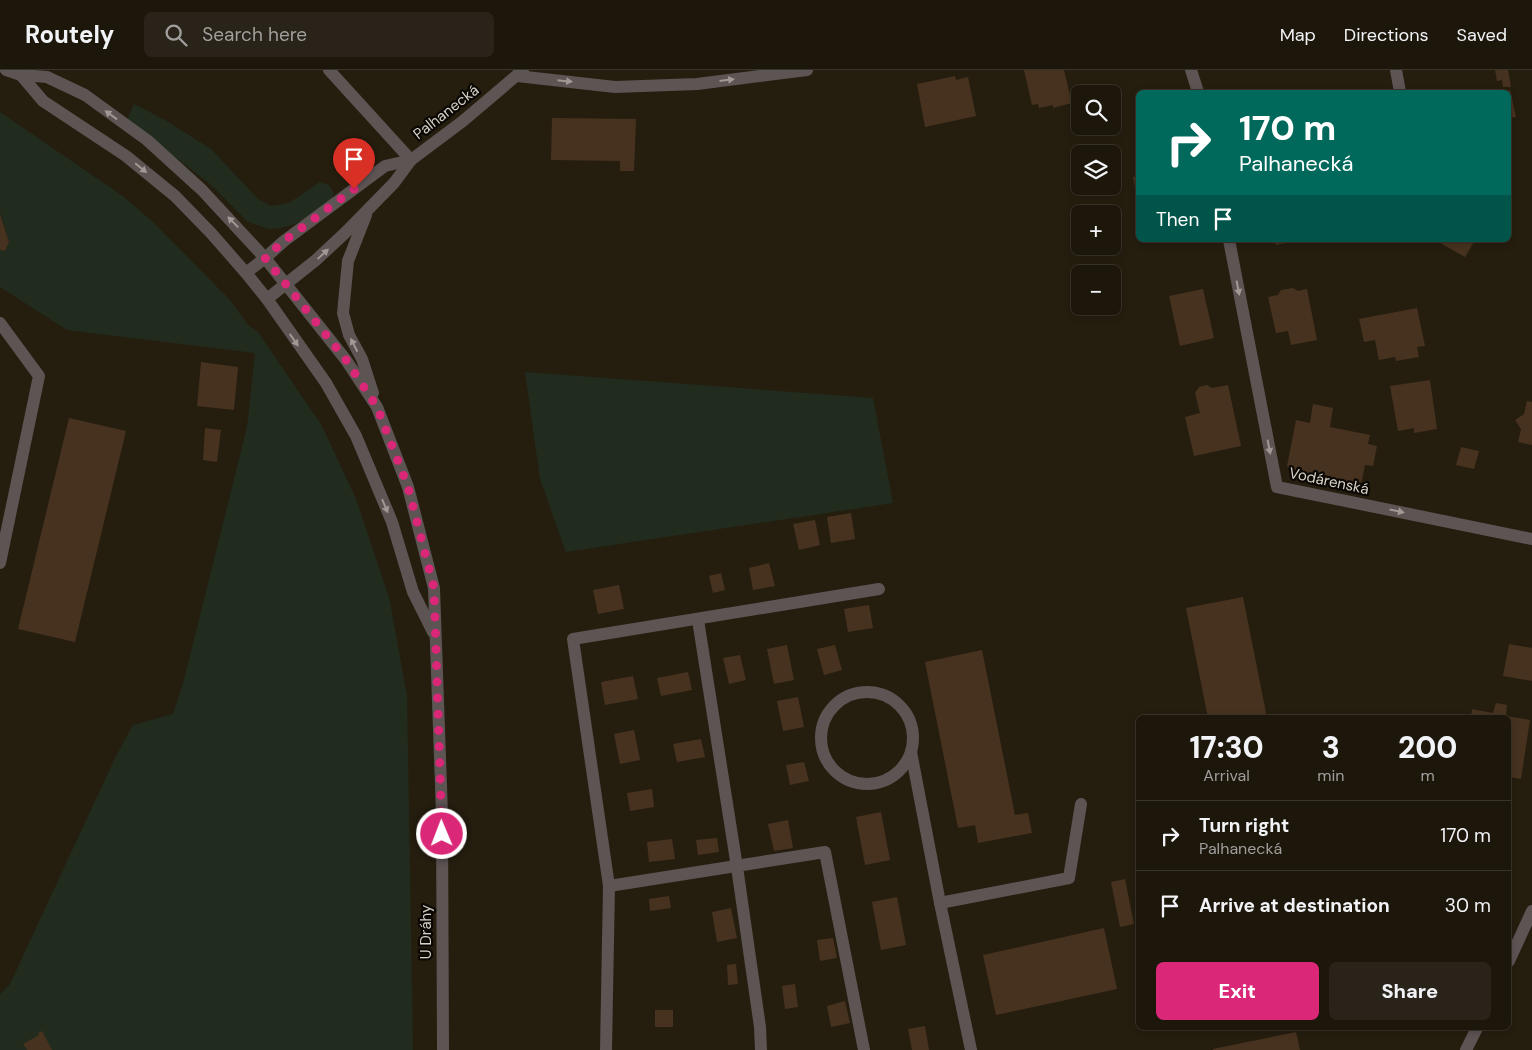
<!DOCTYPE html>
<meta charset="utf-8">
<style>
body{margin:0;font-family:"DM Sans",sans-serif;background:#292319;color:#f1f3f6;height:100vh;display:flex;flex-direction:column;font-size:19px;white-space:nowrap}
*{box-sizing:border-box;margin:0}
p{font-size:16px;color:#a09f9d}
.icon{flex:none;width:28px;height:28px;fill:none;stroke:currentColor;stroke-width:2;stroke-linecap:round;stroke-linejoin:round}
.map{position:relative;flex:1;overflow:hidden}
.drawer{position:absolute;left:1136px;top:645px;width:375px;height:315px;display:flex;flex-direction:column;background:#1c160b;border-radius:8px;box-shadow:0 2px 8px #0003,0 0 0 1px #3a352c}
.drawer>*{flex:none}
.hud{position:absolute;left:1136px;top:20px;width:375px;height:152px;border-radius:8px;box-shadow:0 2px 8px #0003,0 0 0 1px #3a352c;background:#00695c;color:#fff;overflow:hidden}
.fabs{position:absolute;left:1071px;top:15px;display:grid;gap:10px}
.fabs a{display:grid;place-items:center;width:50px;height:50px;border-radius:8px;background:#1c160b;box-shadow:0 2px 8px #0003,0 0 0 1px #3a352c;font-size:25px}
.pin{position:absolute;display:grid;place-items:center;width:42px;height:42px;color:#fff;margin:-51px -21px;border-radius:50% 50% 50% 0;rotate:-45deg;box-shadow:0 0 5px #0007}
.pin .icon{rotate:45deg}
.me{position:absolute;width:55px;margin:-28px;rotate:359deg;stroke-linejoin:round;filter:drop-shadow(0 0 4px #0008)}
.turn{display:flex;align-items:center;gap:18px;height:105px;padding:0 20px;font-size:22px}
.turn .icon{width:65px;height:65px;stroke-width:2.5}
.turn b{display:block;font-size:35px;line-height:42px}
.then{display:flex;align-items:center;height:48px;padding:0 20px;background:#0003;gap:10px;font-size:19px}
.eta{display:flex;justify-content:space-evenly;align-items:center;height:85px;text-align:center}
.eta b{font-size:30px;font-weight:800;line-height:35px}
.action{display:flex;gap:10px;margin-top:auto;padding:10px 20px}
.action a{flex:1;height:58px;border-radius:8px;background:#db2777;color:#fff;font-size:20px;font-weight:800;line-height:58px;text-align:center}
.action a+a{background:#292319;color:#f1f3f6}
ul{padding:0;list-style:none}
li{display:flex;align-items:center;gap:15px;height:70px;padding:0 20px;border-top:1px solid #3a352c}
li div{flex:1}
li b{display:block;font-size:19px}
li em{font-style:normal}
header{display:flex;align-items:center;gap:30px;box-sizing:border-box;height:70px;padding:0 25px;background:#1c160b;border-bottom:1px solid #3a352c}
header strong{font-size:24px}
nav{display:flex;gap:28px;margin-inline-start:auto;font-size:18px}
.search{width:350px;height:45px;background:#292319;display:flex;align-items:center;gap:12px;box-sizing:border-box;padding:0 18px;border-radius:8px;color:#a09f9d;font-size:19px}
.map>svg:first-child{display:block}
.green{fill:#212c1f}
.building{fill:#47321f}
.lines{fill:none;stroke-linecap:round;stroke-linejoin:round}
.service{stroke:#5d5454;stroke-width:12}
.minor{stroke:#5d5454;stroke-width:12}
.tertiary{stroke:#5d5454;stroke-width:12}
.oneway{fill:#a09994}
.route{stroke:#db2777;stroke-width:9;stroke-dasharray:0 16.2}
.labels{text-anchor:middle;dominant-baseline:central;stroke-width:4.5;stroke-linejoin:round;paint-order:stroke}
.street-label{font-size:15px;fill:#d7d2c8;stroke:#0b0804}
</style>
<header>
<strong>Routely</strong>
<div class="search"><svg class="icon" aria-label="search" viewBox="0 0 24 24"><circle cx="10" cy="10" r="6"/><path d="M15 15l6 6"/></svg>Search here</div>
<nav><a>Map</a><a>Directions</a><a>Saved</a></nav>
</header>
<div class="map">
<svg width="1532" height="980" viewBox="0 0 1532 980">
<rect width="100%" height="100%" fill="#251e0f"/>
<g class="green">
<polygon points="134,34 165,50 211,79 258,129 271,136 289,133 320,112 329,115 334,124 330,133 297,153 281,158 268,159 247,151 210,114 127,50"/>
<polygon points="0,42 124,127 154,153 230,230 248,255 258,262 322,356 356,429 389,527 407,626 413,980 0,980 0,924 10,914 116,686 133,655 173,644 184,610 247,357 255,283 67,260 0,217 0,180 5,181 9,172 0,142"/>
<polygon points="525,302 873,328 893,433 566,482 540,409"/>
</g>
<g class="building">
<polygon points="1024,0 1064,0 1072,33 1053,38 1053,35 1039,38 1038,34 1032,35"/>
<polygon points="1495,0 1508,0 1511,17 1503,17 1502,10 1497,11"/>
<polygon points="955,6 956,10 968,7 976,46 925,57 917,14"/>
<polygon points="1510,20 1516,47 1509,48 1509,22 1502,22"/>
<polygon points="552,48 636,49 634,101 620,101 620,91 551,90"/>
<polygon points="1139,106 1139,132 1138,132 1133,107"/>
<polygon points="0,144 9,172 5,181 0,180"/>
<polygon points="1274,170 1294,170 1295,171 1276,175"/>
<polygon points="1435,170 1475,170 1465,187"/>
<polygon points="1293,218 1298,221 1307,219 1317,270 1291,275 1288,261 1276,263 1268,227 1278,225 1281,220"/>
<polygon points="1203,219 1214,268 1180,276 1169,226"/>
<polygon points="1417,238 1425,276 1417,277 1419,287 1396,291 1395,287 1379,290 1375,270 1364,272 1359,249"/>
<polygon points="201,292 238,297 234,340 197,336"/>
<polygon points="1430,310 1437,359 1414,363 1414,358 1398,361 1390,316"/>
<polygon points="1207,315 1212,318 1228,315 1241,376 1194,386 1185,347 1200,343 1195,323 1199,317"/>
<polygon points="1527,331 1532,332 1532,375 1518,372 1521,359 1515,350 1524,344"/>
<polygon points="1313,334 1333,338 1330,357 1370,365 1368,374 1377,376 1373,396 1365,395 1361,415 1290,400 1287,396 1296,350 1310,353"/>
<polygon points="69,348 126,361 75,572 18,559"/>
<polygon points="205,358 221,360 217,392 203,390"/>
<polygon points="1461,377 1479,381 1474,399 1456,395"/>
<polygon points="851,443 855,469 831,473 827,447"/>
<polygon points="815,450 820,475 799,480 793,454"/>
<polygon points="769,493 775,516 753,520 749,498"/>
<polygon points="721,503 725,520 713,523 709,506"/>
<polygon points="619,515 624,539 598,544 593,520"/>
<polygon points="1243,527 1267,648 1208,648 1186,538"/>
<polygon points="869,535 873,558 848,562 844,539"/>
<polygon points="1509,574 1532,578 1532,611 1503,606"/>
<polygon points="787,575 794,610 774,614 767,579"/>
<polygon points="835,575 842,600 824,605 817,579"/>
<polygon points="982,580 1015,745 1028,743 1032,763 978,773 975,755 958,758 925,592"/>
<polygon points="740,585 746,610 729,614 723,588"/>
<polygon points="688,602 692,620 661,626 657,608"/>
<polygon points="633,606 638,629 605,635 601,612"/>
<polygon points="798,627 804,657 783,661 777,631"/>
<polygon points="1496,633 1507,635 1506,646 1530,650 1521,709 1509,707 1509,648 1471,648 1472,639 1493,643"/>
<polygon points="634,660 640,690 620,694 614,664"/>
<polygon points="701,669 705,687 677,692 673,674"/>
<polygon points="804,692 809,711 790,715 786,695"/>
<polygon points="652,719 654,737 630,741 627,723"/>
<polygon points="881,742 890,790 865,795 856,747"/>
<polygon points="788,750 793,778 774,781 768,754"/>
<polygon points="717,768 719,782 698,785 696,770"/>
<polygon points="672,769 675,789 649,792 647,772"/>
<polygon points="1125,809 1134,854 1120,857 1111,812"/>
<polygon points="669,826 671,838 650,841 649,829"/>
<polygon points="897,827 906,875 881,880 872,832"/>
<polygon points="731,838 737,868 717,872 712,842"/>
<polygon points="1104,858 1117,919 996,945 983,885"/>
<polygon points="833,868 837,888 820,891 817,870"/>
<polygon points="736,894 738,914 728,915 727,895"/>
<polygon points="795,914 798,937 785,939 782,916"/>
<polygon points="845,931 850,953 831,957 827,936"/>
<rect x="655" y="940" width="18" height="17"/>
<polygon points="925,956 929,980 912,980 908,959"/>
<polygon points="42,961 52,980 27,980 23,974 39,965 38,963"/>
<polygon points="1296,962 1300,980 1213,980 1213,979"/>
</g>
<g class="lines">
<g class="service">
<polyline points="329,0 411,90"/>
<polyline points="0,253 39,306 0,493"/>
<circle cx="867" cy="668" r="46"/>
<polyline points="911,682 940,833 971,980"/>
<polyline points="940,833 1069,808 1081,734"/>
</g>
<g class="minor">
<polyline points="1191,0 1198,22"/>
<polyline points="1396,0 1400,22"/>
<polyline points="517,6 615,17 697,14 807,0"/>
<polyline points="1229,170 1277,417 1532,469"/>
<polyline points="698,550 737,797 760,957 761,980"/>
<polyline points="609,816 825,782 864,980"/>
<polyline points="1509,891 1532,841"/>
<polyline points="606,980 609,816 573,569 879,519"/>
<polyline points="1466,980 1477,958"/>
</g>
<g class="tertiary">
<polyline points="6,0 21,5 47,7 85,25 147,70 202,120 265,188 346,290 377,337 408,417 434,518 442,744 443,980"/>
<polyline points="21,5 43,31 126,86 175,126 211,163 246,203 267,229 326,313 356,366 392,452 413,522 433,562"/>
<polyline points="366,145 348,191 343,243 349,265 362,289 373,323"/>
<polyline points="246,203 265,188 284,171 385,96 411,90"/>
<polyline points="267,229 316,190 345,163 394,113 411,90 463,51 523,0"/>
</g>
</g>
<defs><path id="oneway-solid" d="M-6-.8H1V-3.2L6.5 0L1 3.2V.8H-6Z" transform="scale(1.25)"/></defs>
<g class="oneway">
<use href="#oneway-solid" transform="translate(727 10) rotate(-7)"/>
<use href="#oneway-solid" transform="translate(565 11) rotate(6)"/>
<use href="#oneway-solid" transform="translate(111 45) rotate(-144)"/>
<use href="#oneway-solid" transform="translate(141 98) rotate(39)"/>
<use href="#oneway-solid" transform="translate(233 152) rotate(-134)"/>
<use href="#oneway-solid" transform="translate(323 184) rotate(-43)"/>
<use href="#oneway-solid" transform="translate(1238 218) rotate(79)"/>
<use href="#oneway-solid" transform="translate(294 270) rotate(55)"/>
<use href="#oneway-solid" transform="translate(354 275) rotate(-117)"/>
<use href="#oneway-solid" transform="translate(1269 377) rotate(79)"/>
<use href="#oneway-solid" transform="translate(385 436) rotate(67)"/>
<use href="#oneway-solid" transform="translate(1397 441) rotate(12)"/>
</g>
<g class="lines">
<polyline class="route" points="354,119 284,171 265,188 346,290 377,337 408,417 434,518 442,764"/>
</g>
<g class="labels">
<g class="street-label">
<text transform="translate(446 42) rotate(-38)">Palhanecká</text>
<text transform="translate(1329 411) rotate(12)">Vodárenská</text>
<text transform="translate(426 862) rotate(-90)">U Dráhy</text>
</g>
</g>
</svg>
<div class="fabs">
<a><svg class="icon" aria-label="search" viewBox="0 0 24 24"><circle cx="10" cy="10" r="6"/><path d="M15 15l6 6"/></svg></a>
<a><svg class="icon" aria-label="layers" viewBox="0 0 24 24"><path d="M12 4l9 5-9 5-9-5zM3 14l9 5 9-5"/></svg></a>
<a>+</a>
<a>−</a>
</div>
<div class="pin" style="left:354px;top:119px;background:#d93025"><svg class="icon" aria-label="arrive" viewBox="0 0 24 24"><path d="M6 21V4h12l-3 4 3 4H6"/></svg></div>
<svg class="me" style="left:442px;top:764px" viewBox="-20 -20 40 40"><circle r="17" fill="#db2777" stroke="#fff" stroke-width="3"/><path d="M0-11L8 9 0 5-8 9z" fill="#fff"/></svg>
<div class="hud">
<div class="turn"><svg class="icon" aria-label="right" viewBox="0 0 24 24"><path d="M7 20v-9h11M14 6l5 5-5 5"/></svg><div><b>170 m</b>Palhanecká</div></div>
<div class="then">Then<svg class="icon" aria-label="arrive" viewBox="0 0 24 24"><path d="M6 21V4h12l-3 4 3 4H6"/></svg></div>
</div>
<section class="drawer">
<div class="eta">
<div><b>17:30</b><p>Arrival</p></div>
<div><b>3</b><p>min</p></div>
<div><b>200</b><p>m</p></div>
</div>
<ul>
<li><svg class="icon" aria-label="right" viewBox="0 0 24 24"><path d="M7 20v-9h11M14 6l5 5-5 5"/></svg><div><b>Turn right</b><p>Palhanecká</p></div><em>170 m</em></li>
<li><svg class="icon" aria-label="arrive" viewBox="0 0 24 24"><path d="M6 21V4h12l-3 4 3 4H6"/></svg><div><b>Arrive at destination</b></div><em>30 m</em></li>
</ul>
<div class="action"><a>Exit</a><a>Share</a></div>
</section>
</div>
